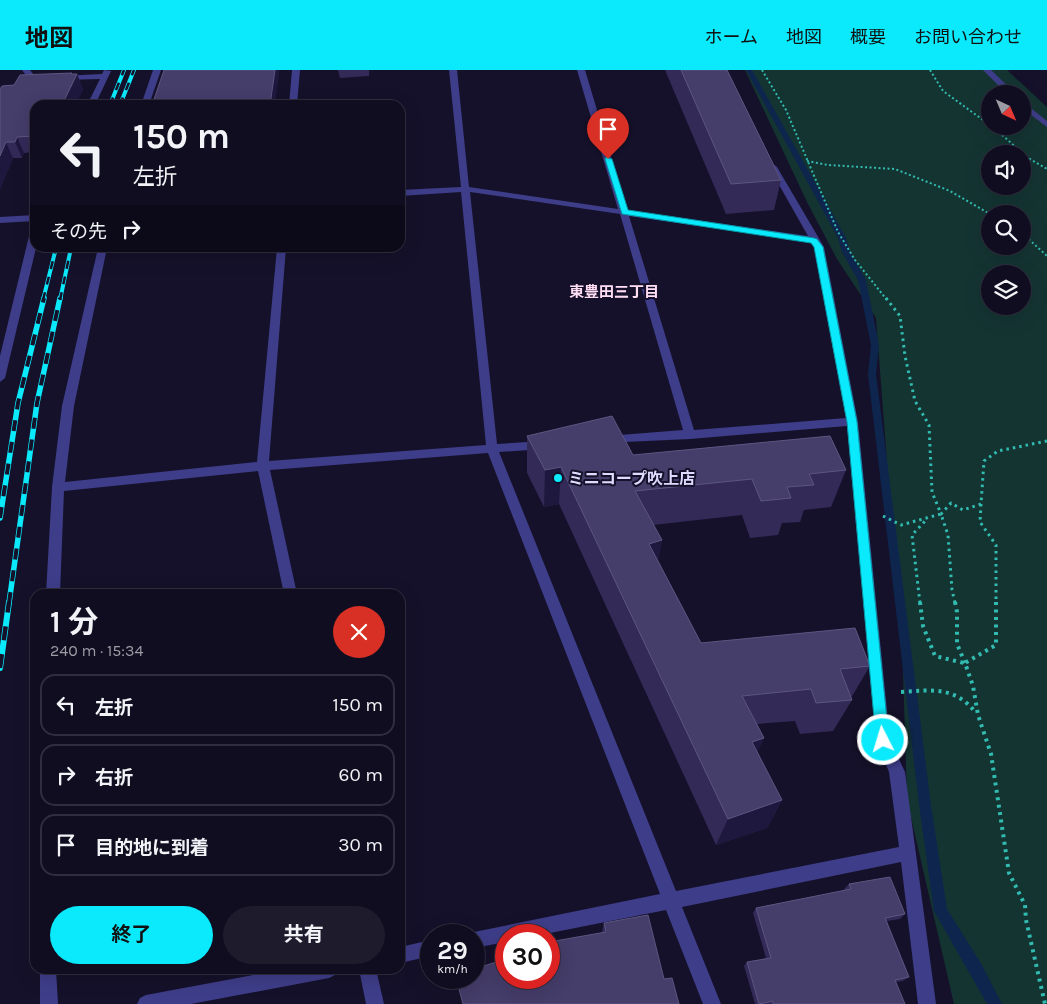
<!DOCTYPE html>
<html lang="ja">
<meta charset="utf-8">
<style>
body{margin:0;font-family:Karla,"Noto Sans JP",sans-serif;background:#1e1b2d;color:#f1f3f6;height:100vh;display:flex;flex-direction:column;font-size:19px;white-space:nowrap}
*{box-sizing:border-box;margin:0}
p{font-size:16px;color:#9c9ca5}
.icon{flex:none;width:28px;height:28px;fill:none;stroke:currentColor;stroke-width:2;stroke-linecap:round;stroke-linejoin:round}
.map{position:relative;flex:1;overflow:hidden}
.side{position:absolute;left:30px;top:519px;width:375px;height:385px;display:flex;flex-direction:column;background:#100d20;border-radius:15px;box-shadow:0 5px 20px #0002,0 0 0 1px #302d3e}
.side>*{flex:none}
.guide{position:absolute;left:30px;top:30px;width:375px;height:152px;border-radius:15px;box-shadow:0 5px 20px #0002,0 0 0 1px #302d3e;background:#100d20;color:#f1f3f6;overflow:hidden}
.needle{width:32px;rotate:136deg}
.tools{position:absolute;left:981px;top:15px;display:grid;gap:10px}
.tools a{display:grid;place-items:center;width:50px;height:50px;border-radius:50%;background:#100d20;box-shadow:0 5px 20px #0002,0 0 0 1px #302d3e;font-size:25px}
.speed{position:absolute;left:420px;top:854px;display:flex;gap:10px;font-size:25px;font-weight:700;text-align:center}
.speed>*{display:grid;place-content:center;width:65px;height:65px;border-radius:50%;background:#100d20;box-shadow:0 5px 20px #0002,0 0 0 1px #302d3e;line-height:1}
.speed small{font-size:12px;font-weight:400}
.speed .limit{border:8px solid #d22;background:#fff;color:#111}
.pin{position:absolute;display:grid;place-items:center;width:42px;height:42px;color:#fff;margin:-51px -21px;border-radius:50% 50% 50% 0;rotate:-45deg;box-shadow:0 0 5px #0007}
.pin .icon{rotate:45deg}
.me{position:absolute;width:55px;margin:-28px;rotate:355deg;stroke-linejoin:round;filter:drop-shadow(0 0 4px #0008)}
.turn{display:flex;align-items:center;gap:18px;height:105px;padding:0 20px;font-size:22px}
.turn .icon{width:65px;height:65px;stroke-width:2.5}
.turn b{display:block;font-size:35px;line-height:42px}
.then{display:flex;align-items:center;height:48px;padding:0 20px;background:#0003;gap:10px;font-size:19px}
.round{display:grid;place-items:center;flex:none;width:52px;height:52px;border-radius:26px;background:#1e1b2d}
.headline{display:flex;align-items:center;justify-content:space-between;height:85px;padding:0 20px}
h1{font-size:30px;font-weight:700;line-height:38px}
.button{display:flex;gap:10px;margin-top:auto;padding:10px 20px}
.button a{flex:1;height:58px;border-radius:30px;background:#0aeafc;color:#111;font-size:20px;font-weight:700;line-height:58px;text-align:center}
.button a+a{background:#1e1b2d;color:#f1f3f6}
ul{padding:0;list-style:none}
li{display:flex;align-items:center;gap:15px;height:62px;margin:0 10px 8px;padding:0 10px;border:2px solid #302d3e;border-radius:15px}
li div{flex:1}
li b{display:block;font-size:19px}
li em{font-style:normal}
header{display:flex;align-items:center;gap:30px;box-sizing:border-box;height:70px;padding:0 25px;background:#0aeafc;color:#111}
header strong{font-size:24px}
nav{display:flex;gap:28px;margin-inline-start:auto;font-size:18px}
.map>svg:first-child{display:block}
.green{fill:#143432;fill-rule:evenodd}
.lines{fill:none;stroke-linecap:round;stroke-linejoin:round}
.stream{fill:#0e264d;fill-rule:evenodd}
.path-far2{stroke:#32bbb0;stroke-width:2;stroke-dasharray:2 2.5;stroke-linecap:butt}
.path-far1{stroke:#32bbb0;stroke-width:3;stroke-dasharray:2.5 4;stroke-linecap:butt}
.path{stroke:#32bbb0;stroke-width:4;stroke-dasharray:3 4.5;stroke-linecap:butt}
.minor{fill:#3e3d89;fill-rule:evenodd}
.rail-far2-casing{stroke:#0aeafc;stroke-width:4}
.rail-far1-casing{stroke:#0aeafc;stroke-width:5.5}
.rail-casing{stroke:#0aeafc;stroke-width:6}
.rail-far2{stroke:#15112a;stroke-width:2.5;stroke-dasharray:8;stroke-linecap:butt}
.rail-far1{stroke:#15112a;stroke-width:4;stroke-dasharray:11;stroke-linecap:butt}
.rail{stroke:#15112a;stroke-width:4.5;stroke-dasharray:14;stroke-linecap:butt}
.wall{fill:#332a58}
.shaded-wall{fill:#1f183e}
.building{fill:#453d6a;stroke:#5d5681}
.route{fill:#0aeafc;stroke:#0698a4}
.poi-dot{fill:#0aeafc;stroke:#15112a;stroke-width:2}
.labels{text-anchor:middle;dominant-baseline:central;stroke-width:4;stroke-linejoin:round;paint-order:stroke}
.far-neighbourhood-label{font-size:15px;font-weight:bold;fill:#ffddf3;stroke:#15112a}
.poi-label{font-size:16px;font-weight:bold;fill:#dedbff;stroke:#15112a;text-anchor:start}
</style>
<header>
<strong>地図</strong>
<nav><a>ホーム</a><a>地図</a><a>概要</a><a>お問い合わせ</a></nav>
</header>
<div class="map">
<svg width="1047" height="934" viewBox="0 0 1047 934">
<rect width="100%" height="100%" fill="#15112a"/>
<path class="green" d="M745 0H1007L1047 37V934H954L907 730 903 600 876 248 837 189 808 134ZM990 24H1022V56H990ZM990 84H1022V116H990ZM990 144H1022V176H990ZM990 204H1022V236H990Z"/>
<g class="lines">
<polygon class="stream" points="746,0 752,0 846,168 850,182 866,210 879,275 876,304 931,735 947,839 982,895 1002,934 987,934 934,841 919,735 868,304 871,275 858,210 842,182 838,168"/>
<g class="path-far2">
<polyline points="762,0 786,40 838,162 855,190 887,230"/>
<polyline points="930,0 943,21 990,55"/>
<polyline points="992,56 1028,88 1047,99"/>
<polyline points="807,91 828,95 895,99 950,121 990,144"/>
<polyline points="1022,163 1047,186"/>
</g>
<g class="path-far1">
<polyline points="886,228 900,246 905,286 915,331 929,355 932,422 941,444 951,433 963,440 981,434 984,391 998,381 1047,371"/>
<polyline points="981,434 980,452 996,475 996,533"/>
<polyline points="883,446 901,455 941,444 948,465 952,520 955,533"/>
<polyline points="920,533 912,465 927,449"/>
</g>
<g class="path">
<polyline points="920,532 923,556 935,586 964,593"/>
<polyline points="955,532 957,542 957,574 965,593"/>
<polyline points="996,532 996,575 965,593 973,616 978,645 991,684 1009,803 1025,835 1026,850 1045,934"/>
<path d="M901 622C932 620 955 616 976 643"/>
</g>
<g class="minor">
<polygon points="22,0 30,0 38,10 37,12 31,12"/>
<polygon points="104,0 111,1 95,35 87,35 100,9 62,10 58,8 62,6 102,4"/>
<polygon points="153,0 161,0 149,35 141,35"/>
<polygon points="292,0 300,0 297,35 289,35"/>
<path d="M449 0H457L469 117 618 139 577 0H585L627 140 808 166 769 97 773 94 777 97 824 177 858 352 890 670 905 702 936 934H918L901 792 682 837 721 934H703L666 840 540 865H506V872L474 878V865H468L474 862 660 824 488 383 270 400 297 524H284L258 401 64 421 60 524H46L52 417 62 336 98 178H107L74 336 65 412 257 392 277 178H286L269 391 486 375 461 122 400 126V120L461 117ZM470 122 620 144 683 360 607 366 601 370 603 373 690 369 847 356 876 670 889 702 899 777 676 821 499 382 543 379 549 375 543 371 497 374ZM629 146 812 172 814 177 846 348 694 360Z"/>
<polygon points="983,0 991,0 1016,24 1007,24"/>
<polygon points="1022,31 1047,51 1047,57 1022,38"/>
<polygon points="35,145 35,151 0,153 0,147"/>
<polygon points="35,159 36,178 5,308 0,312 0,286 30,162"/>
<polygon points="431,870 431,886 400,893 400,877"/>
<polygon points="40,899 56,899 58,934 40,934"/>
<polygon points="285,899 338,899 335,905 329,908 191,934 137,934 140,928 146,925"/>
<polygon points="359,899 376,899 384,934 366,934"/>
</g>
<g class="rail-far2-casing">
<g id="rail-far2">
<polyline points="110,35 124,0"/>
<polyline points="120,35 134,0"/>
<polyline points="43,230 56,178"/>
<polyline points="60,230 71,178"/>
</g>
</g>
<g class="rail-far1-casing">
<g id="rail-far1">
<polyline points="0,448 18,333 44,228"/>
<polyline points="9,533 37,333 60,228"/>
</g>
</g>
<g class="rail-casing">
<polyline id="rail" points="0,598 9,532"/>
</g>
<use href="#rail-far2" class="rail-far2"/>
<use href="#rail-far1" class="rail-far1"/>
<use href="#rail" class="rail"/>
</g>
<g class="wall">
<polygon points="338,0 369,0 369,6 340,8"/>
<polygon points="665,0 727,0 781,110 774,140 726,144"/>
<polygon points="73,4 77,4 83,20 35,35 35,82 24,83 22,88 13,88 0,119 2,16 14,15"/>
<polygon points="527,366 633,385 846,400 831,437 804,440 800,452 782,453 778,465 750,468 742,445 653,455 662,470 658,491 701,573 870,596 851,628 852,630 833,661 800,664 795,651 757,654 764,668 757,682 782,730 767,758 716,775 559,434 544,437 527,403"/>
<polygon points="849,814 905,844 900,849 887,851 909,907 903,911 896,912 905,934 755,934 744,896 747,892 766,888 753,843 756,838 845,820 844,819"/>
<polygon points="604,853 664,909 679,934 602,862"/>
</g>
<g class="shaded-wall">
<polygon points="275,0 279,0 279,4 275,35 270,35"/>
<polygon points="72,3 75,9 77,4 83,20 76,35 62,35"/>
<polygon points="17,67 24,83 22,88 15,72"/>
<polygon points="6,72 13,88 0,119 0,86"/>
<polygon points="561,397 559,434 544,437 545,400"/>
<polygon points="662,470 655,506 649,474"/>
<polygon points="764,668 750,697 752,672"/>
<polygon points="782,730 767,758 716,775 728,749"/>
</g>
<g class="building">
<polygon points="164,0 275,0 270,35 152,35"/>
<polygon points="681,0 727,0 781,110 731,114"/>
<polygon points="72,3 71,4 77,4 62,35 35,35 35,66 17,67 15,72 6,72 0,86 0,19 2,16 14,15 20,5"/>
<polygon points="612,346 633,385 830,366 846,400 809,404 814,415 787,417 791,428 761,431 752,409 635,421 662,470 649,474 701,573 855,558 870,596 840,599 852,630 816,633 811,619 742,626 764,668 752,672 782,730 728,749 561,397 545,400 527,366"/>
<polygon points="890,807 905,844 885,848 909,907 895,910 905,934 773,934 773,931 759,934 747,892 771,888 756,838 851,819 849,814"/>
<polygon points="648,845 664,909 672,908 679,934 463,934 456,908 474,908 474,899 506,889 506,908 549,908 549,872 606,862 604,853"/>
</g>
<polygon class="route" points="606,87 612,89 628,140 814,168 817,169 823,177 857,352 889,670 887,675 883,677 878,675 876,670 847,352 814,177 811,173 622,144 605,89"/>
<circle class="poi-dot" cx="558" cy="408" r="5"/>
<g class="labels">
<g class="far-neighbourhood-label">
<text x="614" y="222">東豊田三丁目</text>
</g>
<g class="poi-label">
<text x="568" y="408">ミニコープ吹上店</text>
</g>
</g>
</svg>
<div class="tools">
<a><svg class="needle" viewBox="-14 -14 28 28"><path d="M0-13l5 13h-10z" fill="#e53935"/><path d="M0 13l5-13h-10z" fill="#9c9ca5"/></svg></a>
<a><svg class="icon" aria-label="sound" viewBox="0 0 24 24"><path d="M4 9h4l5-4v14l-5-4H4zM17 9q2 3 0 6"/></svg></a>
<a><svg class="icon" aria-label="search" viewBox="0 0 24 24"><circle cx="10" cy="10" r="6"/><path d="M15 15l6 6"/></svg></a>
<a><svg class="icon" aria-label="layers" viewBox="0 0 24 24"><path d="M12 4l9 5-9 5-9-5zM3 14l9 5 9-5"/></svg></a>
</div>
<div class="speed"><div>29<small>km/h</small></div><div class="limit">30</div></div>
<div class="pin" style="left:608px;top:89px;background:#d93025"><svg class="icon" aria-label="arrive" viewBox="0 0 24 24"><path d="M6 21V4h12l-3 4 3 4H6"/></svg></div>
<svg class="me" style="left:883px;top:670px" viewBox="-20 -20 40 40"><circle r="17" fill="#0aeafc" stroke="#fff" stroke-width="3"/><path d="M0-11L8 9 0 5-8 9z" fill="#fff"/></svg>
<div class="guide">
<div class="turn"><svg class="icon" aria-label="left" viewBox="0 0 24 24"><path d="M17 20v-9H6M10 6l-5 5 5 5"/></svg><div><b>150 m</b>左折</div></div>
<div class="then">その先<svg class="icon" aria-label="right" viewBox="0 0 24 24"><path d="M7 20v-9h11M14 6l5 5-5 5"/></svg></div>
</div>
<section class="side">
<div class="headline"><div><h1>1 分</h1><p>240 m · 15:34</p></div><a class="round" style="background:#d93025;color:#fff"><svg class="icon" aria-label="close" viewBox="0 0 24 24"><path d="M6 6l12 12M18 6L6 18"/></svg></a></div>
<ul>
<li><svg class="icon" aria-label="left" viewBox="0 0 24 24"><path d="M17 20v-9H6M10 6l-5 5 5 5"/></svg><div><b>左折</b></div><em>150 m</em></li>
<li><svg class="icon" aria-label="right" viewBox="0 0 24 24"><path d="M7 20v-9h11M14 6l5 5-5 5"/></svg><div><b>右折</b></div><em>60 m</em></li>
<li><svg class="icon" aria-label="arrive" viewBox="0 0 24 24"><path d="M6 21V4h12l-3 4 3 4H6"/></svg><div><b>目的地に到着</b></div><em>30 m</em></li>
</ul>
<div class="button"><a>終了</a><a>共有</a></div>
</section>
</div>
